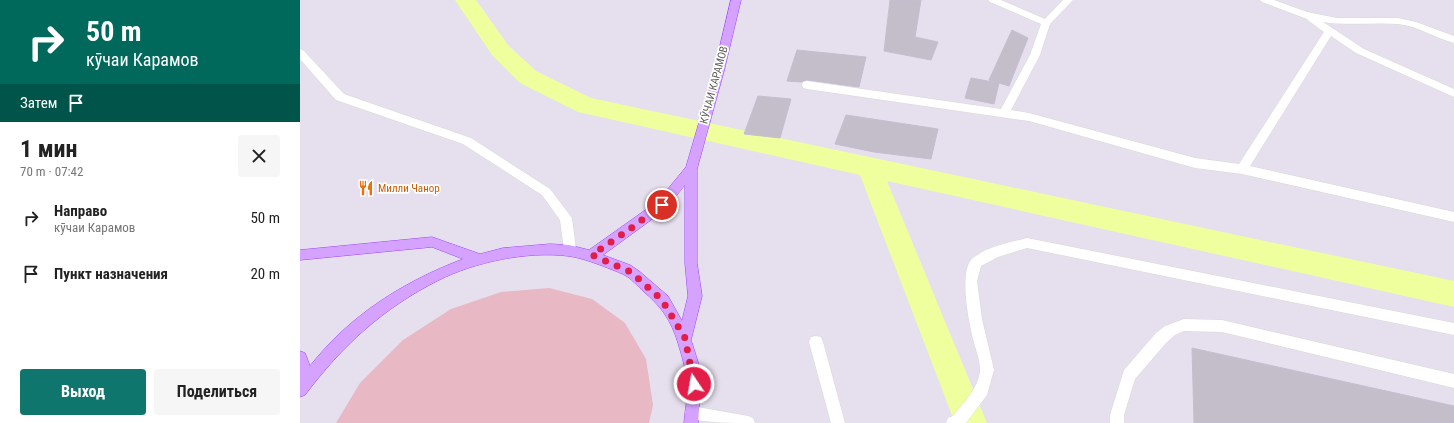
<!DOCTYPE html>
<html lang="ru">
<meta charset="utf-8">
<style>
body{margin:0;font-family:"Roboto Condensed",sans-serif;background:#f6f6f6;color:#222;height:100vh;display:flex;flex-direction:column;font-size:15px;white-space:nowrap}
*{box-sizing:border-box;margin:0}
p{font-size:13px;color:#767676}
.icon{flex:none;width:22px;height:22px;fill:none;stroke:currentColor;stroke-width:2;stroke-linecap:round;stroke-linejoin:round}
.map{position:relative;flex:1;overflow:hidden}
.side{display:flex;flex-direction:column;background:#fff;width:300px}
.side>*{flex:none}
.guide{background:#00695c;color:#fff;overflow:hidden}
.pin{position:absolute;display:grid;place-items:center;width:34px;height:34px;color:#fff;margin:-17px;border:2px solid #fff;border-radius:50%;box-shadow:0 1px 4px #0007}
.me{position:absolute;width:44px;margin:-22px;rotate:348deg;stroke-linejoin:round;filter:drop-shadow(0 0 3px #0008)}
.turn{display:flex;align-items:center;gap:14px;height:84px;padding:0 20px;font-size:18px}
.turn .icon{width:52px;height:52px;stroke-width:2.5}
.turn b{display:block;font-size:28px;line-height:34px}
.then{display:flex;align-items:center;height:38px;padding:0 20px;background:#0003;gap:8px;font-size:15px}
.round{display:grid;place-items:center;flex:none;width:42px;height:42px;border-radius:4px;background:#f6f6f6}
.head{display:flex;align-items:center;justify-content:space-between;height:68px;padding:0 20px}
h1{font-size:24px;font-weight:700;line-height:30px}
.action{display:flex;gap:8px;margin-top:auto;padding:8px 20px}
.action a{flex:1;height:46px;border-radius:4px;background:#0f766e;color:#fff;font-size:16px;font-weight:700;line-height:46px;text-align:center}
.action a+a{background:#f6f6f6;color:#222}
ul{padding:0;list-style:none}
li{display:flex;align-items:center;gap:12px;height:56px;padding:0 20px}
li div{flex:1}
li b{display:block;font-size:15px}
li em{font-style:normal}
main{display:flex;flex:1;min-height:0}
.map>svg:first-child{display:block}
.green{fill:#e8b8c5}
.lines{fill:none;stroke-linecap:round;stroke-linejoin:round}
.canal{fill:#f0ff9d;fill-rule:evenodd}
.building{fill:#c3beca;stroke:#c6bdd2}
.minor-casing{stroke:#d8dbd2;stroke-width:1}
.major-casing{stroke:#9746ff;stroke-width:1}
.minor{fill:#fff;fill-rule:evenodd}
.major{fill:#d6a2ff;fill-rule:evenodd}
.route{stroke:#e11d48;stroke-width:7;stroke-dasharray:0 12.6}
.labels{text-anchor:middle;dominant-baseline:central;stroke-width:3.5;stroke-linejoin:round;paint-order:stroke}
.street-label{font-size:11px;fill:#5f6258;stroke:#fff}
.food-label{font-size:11px;fill:#c56008;stroke:#fff;text-anchor:start}
</style>
<main>
<section class="side">
<div class="guide">
<div class="turn"><svg class="icon" aria-label="right" viewBox="0 0 24 24"><path d="M7 20v-9h11M14 6l5 5-5 5"/></svg><div><b>50 m</b>кӯчаи Карамов</div></div>
<div class="then">Затем<svg class="icon" aria-label="arrive" viewBox="0 0 24 24"><path d="M6 21V4h12l-3 4 3 4H6"/></svg></div>
</div>
<div class="head"><div><h1>1 мин</h1><p>70 m · 07:42</p></div><a class="round"><svg class="icon" aria-label="close" viewBox="0 0 24 24"><path d="M6 6l12 12M18 6L6 18"/></svg></a></div>
<ul>
<li><svg class="icon" aria-label="right" viewBox="0 0 24 24"><path d="M7 20v-9h11M14 6l5 5-5 5"/></svg><div><b>Направо</b><p>кӯчаи Карамов</p></div><em>50 m</em></li>
<li><svg class="icon" aria-label="arrive" viewBox="0 0 24 24"><path d="M6 21V4h12l-3 4 3 4H6"/></svg><div><b>Пункт назначения</b></div><em>20 m</em></li>
</ul>
<div class="action"><a>Выход</a><a>Поделиться</a></div>
</section>
<div class="map">
<svg width="1154" height="423" viewBox="0 0 1154 423">
<rect width="100%" height="100%" fill="#e6dfed"/>
<polygon class="green" points="249,288 292,299 325,323 346,359 353,405 349,423 36,423 60,383 103,340 151,309 201,292"/>
<g class="lines">
<polygon class="canal" points="155,0 176,0 208,45 236,71 291,98 1154,281 1154,307 587,181 687,423 655,423 560,175 278,112 220,83 192,55"/>
</g>
<g class="building">
<polygon points="590,0 621,0 615,37 638,42 631,60 584,51"/>
<polygon points="712,30 728,38 709,86 689,80"/>
<polygon points="497,50 566,57 559,87 507,80 501,82 487,81"/>
<polygon points="671,78 699,83 694,104 665,98"/>
<polygon points="458,96 491,99 480,138 444,134"/>
<polygon points="546,115 638,129 631,159 574,152 535,144"/>
<polygon points="892,348 1154,406 1154,423 894,423"/>
</g>
<g class="lines">
<g class="minor-casing">
<g id="minor">
<path d="M688 0H701L745 19 763 0H773L750 24 740 55 711 110 729 113 895 158 939 164 1024 32 1009 21 1007 19 962 2 960 0H974L1007 12 1037 18H1098L1116 22 1154 36V43C1135 38 1118 26 1098 24 1073 22 1048 26 1023 22L1064 49 1154 89V97L1056 53 1031 36 950 166 1154 212V222L942 174 895 168 729 121 507 89 503 88 502 85 503 82 507 81 701 109 730 55 741 24 690 2Z"/>
<polygon points="0,49 4,51 44,94 171,138 250,189 272,218 276,250 274,254 270,255 266,254 264,250 260,220 242,195 163,144 36,100 0,59"/>
<path d="M727 238 1154 323V335L727 248 698 257 681 266 677 281 682 319 694 370 687 395 666 423H646L648 418 653 416C664 402 677 390 680 372 681 362 675 348 673 339 669 322 658 270 673 258 688 246 709 243 727 238Z"/>
<polygon points="884,319 922,320 1154,374 1154,388 922,332 884,331 875,335 866,343 835,379 824,415 824,423 810,423 810,415 824,370 856,333 865,326"/>
<polygon points="516,336 521,337 523,342 545,423 531,423 509,342 511,337"/>
<path d="M392 406 448 416 453 418 455 423C433 423 408 423 387 418L385 413 387 408Z"/>
</g>
</g>
<g class="major-casing">
<path id="major" d="M431 0H441L424 71 397 169V263L402 296 391 340 398 362 401 384 398 423H384C385 410 388 397 387 384 386 370 382 356 378 343 371 320 361 306 343 291 338 286 333 281 328 277 322 273 315 271 308 268 295 263 282 258 268 256 227 251 175 262 139 280 83 308 42 346 5 395L0 397V351L5 353 10 366C50 315 103 282 163 259L132 247 0 260V250L132 237 180 254 203 248 250 244 269 245 289 250 358 201 386 167 414 71ZM385 185V263L388 296 382 321 368 296 339 271 330 265 303 255 366 209Z"/>
</g>
<use href="#minor" class="minor"/>
<use href="#major" class="major"/>
</g>
<g class="lines">
<polyline class="route" points="362,205 330,229 292,255 331,272 362,300 385,338 394,384"/>
</g>
<defs>
<g id="restaurant-bare" transform="scale(1.2)"><path d="M-5-6h1v4h1v-4h1v4h1v-4h1v5L-1.5 .5V6h-2V.5L-5-1ZM5-6V6H3V1.5H1.5Q1.5-4 5-6Z" fill="#e8710a" stroke="#fff" stroke-width="2.5" paint-order="stroke"/></g>
</defs>
<g fill-rule="evenodd">
<use href="#restaurant-bare" x="66" y="188"/>
</g>
<g class="labels">
<g class="street-label">
<text transform="translate(414 85) rotate(-75)">КӮЧАИ КАРАМОВ</text>
</g>
<g class="food-label">
<text x="78" y="188">Милли Чанор</text>
</g>
</g>
</svg>
<div class="pin" style="left:362px;top:205px;background:#d93025"><svg class="icon" aria-label="arrive" viewBox="0 0 24 24"><path d="M6 21V4h12l-3 4 3 4H6"/></svg></div>
<svg class="me" style="left:394px;top:384px" viewBox="-20 -20 40 40"><circle r="17" fill="#e11d48" stroke="#fff" stroke-width="3"/><path d="M0-11L8 9 0 5-8 9z" fill="#fff"/></svg>
</div>
</main>
